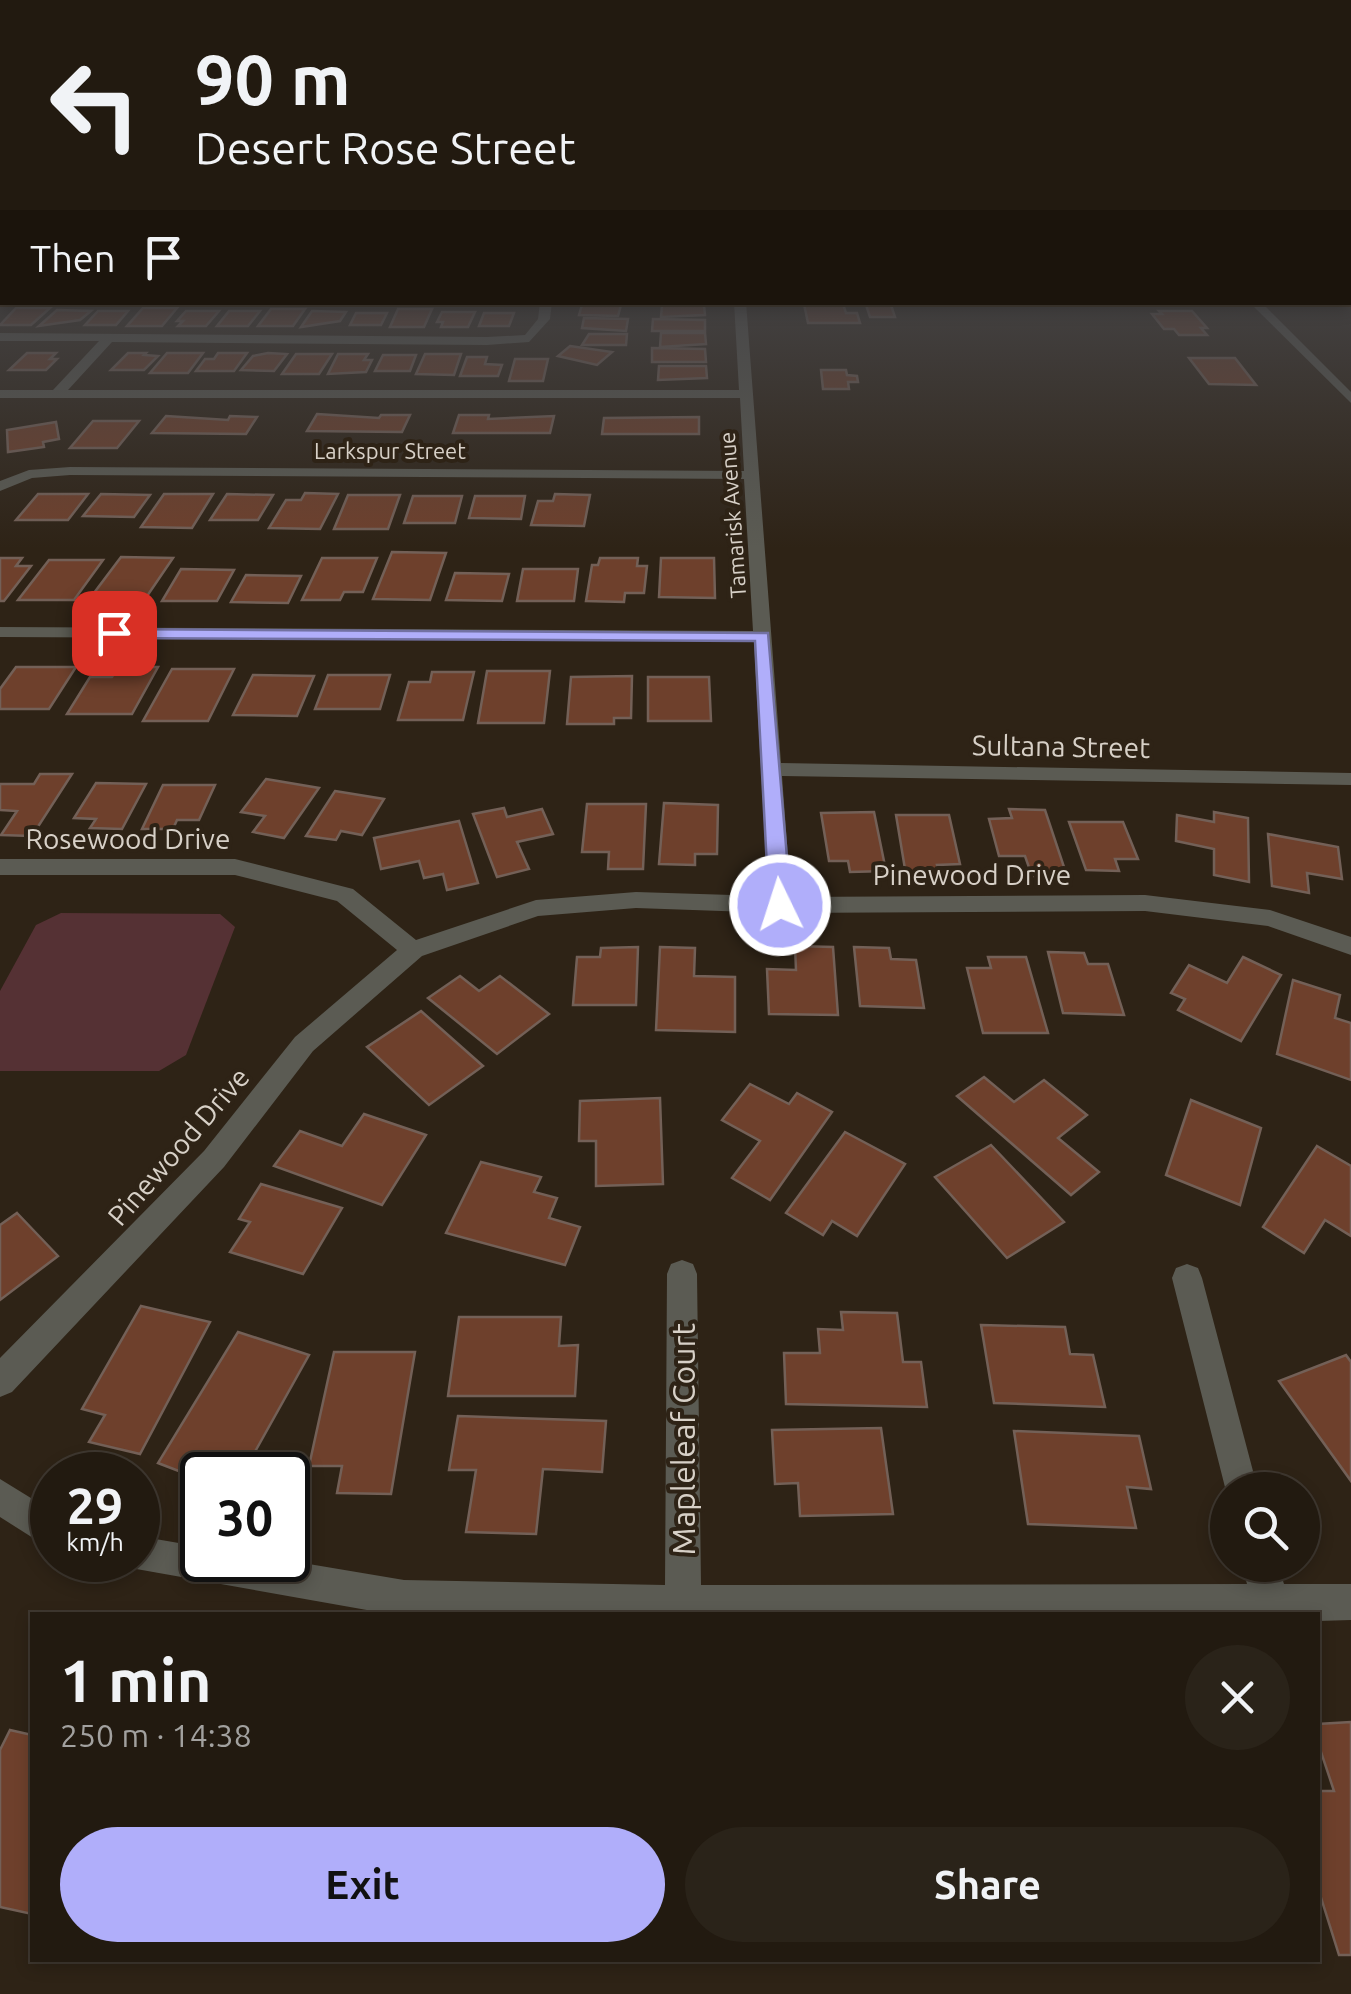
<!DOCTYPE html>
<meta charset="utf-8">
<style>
body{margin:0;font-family:Ubuntu,sans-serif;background:#2a2319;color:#f1f3f6;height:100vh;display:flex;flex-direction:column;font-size:38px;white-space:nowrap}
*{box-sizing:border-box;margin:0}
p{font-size:32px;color:#a2a19f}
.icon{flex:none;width:55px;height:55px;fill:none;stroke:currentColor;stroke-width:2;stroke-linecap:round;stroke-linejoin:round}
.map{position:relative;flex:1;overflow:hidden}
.side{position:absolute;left:30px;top:1612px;width:1290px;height:350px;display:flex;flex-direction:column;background:#221a10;border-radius:0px;box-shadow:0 5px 15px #0003,0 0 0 2px #3f3830}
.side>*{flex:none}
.top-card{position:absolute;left:0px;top:0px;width:1352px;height:305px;box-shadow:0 5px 15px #0003,0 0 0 2px #3f3830;background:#221a10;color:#f1f3f6;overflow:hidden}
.buttons{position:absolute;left:1210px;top:1472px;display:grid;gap:20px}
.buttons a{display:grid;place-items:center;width:110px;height:110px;border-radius:50%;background:#221a10;box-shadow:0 5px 15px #0003,0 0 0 2px #3f3830;font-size:50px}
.speed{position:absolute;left:30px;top:1452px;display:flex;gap:20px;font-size:50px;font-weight:700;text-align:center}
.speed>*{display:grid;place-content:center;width:130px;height:130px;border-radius:50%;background:#221a10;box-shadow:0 5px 15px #0003,0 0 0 2px #3f3830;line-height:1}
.speed small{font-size:25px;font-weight:400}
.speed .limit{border:5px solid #111;border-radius:15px;background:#fff;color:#111}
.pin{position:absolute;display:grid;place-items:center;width:85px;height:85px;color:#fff;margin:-42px;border-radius:20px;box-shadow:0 5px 15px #0006}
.me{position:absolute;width:110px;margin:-55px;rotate:356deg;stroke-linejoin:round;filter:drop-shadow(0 0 8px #0008)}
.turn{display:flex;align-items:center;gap:35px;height:210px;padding:0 30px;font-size:45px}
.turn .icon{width:130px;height:130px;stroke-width:2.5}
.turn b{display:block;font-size:70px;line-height:85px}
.then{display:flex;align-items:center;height:95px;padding:0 30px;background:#0003;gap:20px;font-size:38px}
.round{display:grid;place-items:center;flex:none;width:105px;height:105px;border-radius:52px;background:#2a2319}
.headline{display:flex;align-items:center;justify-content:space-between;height:170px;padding:0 30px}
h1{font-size:60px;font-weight:600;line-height:75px}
.primary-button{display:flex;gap:20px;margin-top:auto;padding:20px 30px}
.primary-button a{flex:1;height:115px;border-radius:60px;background:#b0aefa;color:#111;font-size:40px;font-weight:600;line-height:115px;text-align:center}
.primary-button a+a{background:#2a2319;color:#f1f3f6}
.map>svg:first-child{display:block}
.green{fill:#553134}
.building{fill:#6e402c;stroke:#736057;stroke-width:2.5}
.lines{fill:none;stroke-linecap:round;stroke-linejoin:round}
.minor{fill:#5b5b53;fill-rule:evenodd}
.route{fill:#b0aefa;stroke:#7271a2;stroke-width:2.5}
.labels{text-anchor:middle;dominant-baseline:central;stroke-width:8;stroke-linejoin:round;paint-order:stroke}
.far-street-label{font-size:22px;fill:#d7d0c7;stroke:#2e2316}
.street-label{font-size:28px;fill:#d7d0c7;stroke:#2e2316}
.near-street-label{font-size:32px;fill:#d7d0c7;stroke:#2e2316}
</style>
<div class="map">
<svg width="1351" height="1994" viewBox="0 0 1351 1994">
<rect width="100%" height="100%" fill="#2e2316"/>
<polygon class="green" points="61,913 220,914 235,927 186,1055 159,1071 0,1071 0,991 36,925"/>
<g class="building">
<polygon points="804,304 843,304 846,313 857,313 860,323 808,323"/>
<polygon points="582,305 621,305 618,316 579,315"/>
<polygon points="662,305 704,305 705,315 661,317"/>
<polygon points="866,305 891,305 895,317 870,317"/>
<polygon points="16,308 50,308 31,325 0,325"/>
<polygon points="143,308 177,308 162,326 127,326"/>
<polygon points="271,309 305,309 293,326 258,326"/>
<polygon points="398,309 432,309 424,327 390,327"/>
<polygon points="57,310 91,311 80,320 39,326"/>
<polygon points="98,311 128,311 116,325 85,325"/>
<polygon points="186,311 219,311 206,326 178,326 183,321 177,321"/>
<polygon points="229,311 260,311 248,326 217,326"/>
<polygon points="312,311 346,312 340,321 301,327"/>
<polygon points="1159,311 1192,311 1207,328 1201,328 1207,335 1179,335 1174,329 1164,329 1152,314 1162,314"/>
<polygon points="442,312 475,312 468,327 441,327 443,322 437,322"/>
<polygon points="356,313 387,313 381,325 350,325"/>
<polygon points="484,313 514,313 509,326 479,326"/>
<polygon points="584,318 628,319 626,331 582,328"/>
<polygon points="653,319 705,320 705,331 652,331"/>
<polygon points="661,333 705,333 706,344 660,347"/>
<polygon points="589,334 627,334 626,345 582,345"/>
<polygon points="570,346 612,352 597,365 558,356"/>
<polygon points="652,348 705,349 706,362 652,362"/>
<polygon points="27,353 56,353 50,359 57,359 46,370 9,370"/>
<polygon points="128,353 146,353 144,355 158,356 144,370 111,370"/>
<polygon points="167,353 203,353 188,373 150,373"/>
<polygon points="218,353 247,353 234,371 196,371 205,359 214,359"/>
<polygon points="268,353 287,354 274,371 241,370 253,356"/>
<polygon points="296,354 332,354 319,374 282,374"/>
<polygon points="338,354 368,354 364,360 372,360 366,372 328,374"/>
<polygon points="425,354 461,354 454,375 416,374"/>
<polygon points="383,355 416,355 410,371 375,371"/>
<polygon points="467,357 487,357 485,364 502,365 498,376 460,376"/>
<polygon points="1189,358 1235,358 1256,385 1209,384"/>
<polygon points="515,359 548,359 543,381 509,381"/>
<polygon points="659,366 706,366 707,378 658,380"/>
<polygon points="821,370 846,370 847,375 857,376 858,382 848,382 849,389 823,389"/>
<polygon points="317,414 379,418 381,415 410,415 402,432 307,431"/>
<polygon points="459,415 489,415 488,419 554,416 550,433 453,433"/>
<polygon points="166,416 228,420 230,416 257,417 246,434 152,433"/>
<polygon points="699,417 699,434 602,434 604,418"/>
<polygon points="93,421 139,421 117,448 70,448"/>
<polygon points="56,422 59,439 43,442 44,447 8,452 7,430"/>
<polygon points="305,493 338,494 320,529 269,528 286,500 301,500"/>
<polygon points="38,494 88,494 68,520 16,520"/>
<polygon points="101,494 150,495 134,517 83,516"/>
<polygon points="164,494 213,494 192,528 141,527"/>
<polygon points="227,494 273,495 258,520 210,520"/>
<polygon points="555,494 590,495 584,526 531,525 538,501 553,501"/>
<polygon points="348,495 400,495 388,529 334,529"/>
<polygon points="413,496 462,496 455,523 404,523"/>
<polygon points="475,496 525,496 521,519 469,518"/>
<polygon points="392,552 446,553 430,600 373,599"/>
<polygon points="121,557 173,558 143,602 105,602 111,594 94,593"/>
<polygon points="0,558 22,558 16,566 31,566 4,601 0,601"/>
<polygon points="322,558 377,558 363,592 344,592 340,600 302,600"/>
<polygon points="600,558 638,558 637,566 647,566 644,593 625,593 624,602 586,601 592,565 598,565"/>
<polygon points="661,558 714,558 715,598 659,597"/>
<polygon points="49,560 103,560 74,600 18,600"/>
<polygon points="181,569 234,570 217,601 162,601"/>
<polygon points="523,569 578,569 574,601 517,601"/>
<polygon points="455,573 509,574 502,601 446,600"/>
<polygon points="246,575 301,576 288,603 231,602"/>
<polygon points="16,667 76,667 49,709 0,709 0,689"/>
<polygon points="118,667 158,667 132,714 67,714 90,677 112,677"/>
<polygon points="172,669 234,669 208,721 143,721"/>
<polygon points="487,671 550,671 544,723 478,723"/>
<polygon points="432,672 474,672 463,720 398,720 409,682 430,682"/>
<polygon points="253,675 314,676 297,716 233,715"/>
<polygon points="328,675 390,675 380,709 315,709"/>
<polygon points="632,676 631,718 614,718 614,724 567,724 571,677"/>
<polygon points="648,677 709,677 711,721 648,721"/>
<polygon points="40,774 72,774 32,836 1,835 17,811 0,810 0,784 34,784"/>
<polygon points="266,779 319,788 284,838 253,832 265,816 241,812"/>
<polygon points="96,783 146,784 122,829 90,828 96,819 74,818"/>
<polygon points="163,785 215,785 199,820 177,820 173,829 142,829"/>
<polygon points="335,791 384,799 362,835 341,831 336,840 306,836"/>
<polygon points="664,803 718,805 717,854 695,854 695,865 659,864"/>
<polygon points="587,804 646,804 643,869 608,869 609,852 582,852"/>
<polygon points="504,808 507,817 542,809 553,834 517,842 529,869 497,877 473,814"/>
<polygon points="1009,809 1045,810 1067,876 1032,876 1025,856 999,856 989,819 1012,818"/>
<polygon points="874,812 886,871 850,872 848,861 829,861 821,813"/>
<polygon points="1214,812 1248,818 1249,882 1214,875 1214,849 1176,841 1177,815 1214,822"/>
<polygon points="896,815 949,815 960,864 937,865 940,875 906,875"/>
<polygon points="459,821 478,883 447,890 443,874 424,878 419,861 381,869 374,838"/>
<polygon points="1069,822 1123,822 1138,859 1115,859 1119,871 1086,870"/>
<polygon points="1268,834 1338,847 1342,879 1307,873 1309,893 1272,886"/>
<polygon points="795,946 833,947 838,1015 769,1014 767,969 796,970"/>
<polygon points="638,947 636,1005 573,1005 577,957 600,957 601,948"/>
<polygon points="660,947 695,948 694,976 735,977 735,1032 656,1030"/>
<polygon points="854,947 889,948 891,959 916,960 924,1008 860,1006"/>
<polygon points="1048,952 1084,953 1088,964 1108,964 1124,1015 1063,1013"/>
<polygon points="988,957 1026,957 1048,1033 983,1033 967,968 991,968"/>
<polygon points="1243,957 1281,975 1241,1041 1178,1010 1185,999 1171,993 1189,965 1227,983"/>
<polygon points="460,976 479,991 500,976 549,1014 497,1054 428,998"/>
<polygon points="1293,980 1340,995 1335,1018 1351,1023 1351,1080 1277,1054"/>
<polygon points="421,1011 483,1066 429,1105 367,1047"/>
<polygon points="984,1077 1014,1102 1044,1080 1087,1115 1058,1138 1099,1172 1071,1195 957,1096"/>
<polygon points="750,1084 789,1104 797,1093 832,1112 770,1200 732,1178 760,1141 722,1120"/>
<polygon points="660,1098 663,1184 596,1186 596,1141 579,1141 580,1101"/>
<polygon points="1191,1100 1261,1128 1240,1205 1166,1175"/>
<polygon points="364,1114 426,1135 382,1205 274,1166 300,1131 342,1146"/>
<polygon points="845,1132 905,1164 857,1236 832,1221 823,1235 786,1213"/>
<polygon points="991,1145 1064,1222 1007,1258 935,1177"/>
<polygon points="1317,1146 1351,1166 1351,1236 1325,1220 1304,1253 1263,1227"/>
<polygon points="481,1162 541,1177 534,1192 557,1198 549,1218 580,1227 565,1265 446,1233"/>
<polygon points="261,1184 342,1208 303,1274 230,1252 250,1222 239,1219"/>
<polygon points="17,1213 58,1256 0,1300 0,1225"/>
<polygon points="141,1306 210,1322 140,1454 89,1442 105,1415 82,1409"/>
<polygon points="841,1312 897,1313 903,1362 921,1362 927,1407 786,1404 784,1353 820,1353 818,1329 843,1330"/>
<polygon points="459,1317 561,1317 559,1346 578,1345 575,1396 448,1396"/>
<polygon points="981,1325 1065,1327 1070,1354 1093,1355 1105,1407 994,1403"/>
<polygon points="238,1332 309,1355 247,1466 219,1456 202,1480 158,1463"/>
<polygon points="334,1352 415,1352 391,1494 337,1493 342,1466 309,1466"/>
<polygon points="1346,1355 1351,1362 1351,1481 1279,1381"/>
<polygon points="458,1416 606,1421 602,1472 543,1469 536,1534 466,1532 476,1470 449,1470"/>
<polygon points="881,1428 893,1514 800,1516 798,1483 775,1484 772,1430"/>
<polygon points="1014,1431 1139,1436 1151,1489 1127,1487 1136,1528 1028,1524"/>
<polygon points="1351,1722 1351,1955 1339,1955 1318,1888 1318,1791 1334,1791 1318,1743 1318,1724"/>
<polygon points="10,1730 32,1735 32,1914 0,1907 0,1750"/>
</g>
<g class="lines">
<g class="minor">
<rect x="0" y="269" width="2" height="6"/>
<polygon points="540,302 552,302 550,319 529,342 487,345 112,342 68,390 739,390 734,302 746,302 781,763 1351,773 1351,785 782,776 791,897 1145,895 1270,910 1351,937 1351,955 1268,926 1145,911 780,913 636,908 538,916 422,956 313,1051 224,1167 12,1392 0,1397 0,1358 204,1151 295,1037 397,950 337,901 235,875 0,875 0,859 235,859 353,889 416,940 536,900 636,892 768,896 754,641 0,637 0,627 753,631 744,479 70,475 32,478 0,491 0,481 29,470 70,467 744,471 740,398 0,398 0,390 53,390 99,341 0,341 0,333 487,337 525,335 538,319"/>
<polygon points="1249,302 1261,302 1351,392 1351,403"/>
<polygon points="682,1260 693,1264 697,1274 701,1585 1247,1584 1242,1565 1278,1565 1284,1584 1351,1584 1351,1620 1318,1621 1318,1615 395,1615 125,1567 122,1560 138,1560 138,1536 202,1547 202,1560 285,1560 404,1580 665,1585 667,1274 671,1264"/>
<polygon points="1187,1264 1198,1268 1202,1278 1258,1490 1228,1490 1228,1499 1172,1278 1176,1268"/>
<polygon points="0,1479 52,1511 52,1550 0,1517"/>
</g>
</g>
<linearGradient id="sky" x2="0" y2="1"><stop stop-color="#19130c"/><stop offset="0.49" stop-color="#464547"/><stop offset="1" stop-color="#464547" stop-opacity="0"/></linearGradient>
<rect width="1351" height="548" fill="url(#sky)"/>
<polygon class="route" points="109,629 768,633 791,905 780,912 769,905 755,641 114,638 106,633"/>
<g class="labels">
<g class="far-street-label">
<text x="390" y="450">Larkspur Street</text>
<text transform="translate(732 515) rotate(-94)">Tamarisk Avenue</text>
</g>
<g class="street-label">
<text transform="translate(1061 746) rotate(1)">Sultana Street</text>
<text x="128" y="838">Rosewood Drive</text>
<text x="972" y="874">Pinewood Drive</text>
<text transform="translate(178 1146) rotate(-49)">Pinewood Drive</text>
</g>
<g class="near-street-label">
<text transform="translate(683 1439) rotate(-90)">Mapleleaf Court</text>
</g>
</g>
</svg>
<div class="buttons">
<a><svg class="icon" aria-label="search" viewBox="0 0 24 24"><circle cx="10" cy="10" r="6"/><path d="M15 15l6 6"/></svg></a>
</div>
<div class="speed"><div>29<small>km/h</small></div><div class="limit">30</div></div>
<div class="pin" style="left:114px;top:633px;background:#d93025"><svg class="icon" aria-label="arrive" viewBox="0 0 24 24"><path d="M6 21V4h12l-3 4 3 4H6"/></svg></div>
<svg class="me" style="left:780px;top:905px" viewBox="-20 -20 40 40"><circle r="17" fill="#b0aefa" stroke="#fff" stroke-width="3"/><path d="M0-11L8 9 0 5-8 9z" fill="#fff"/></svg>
<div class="top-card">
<div class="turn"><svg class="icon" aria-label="left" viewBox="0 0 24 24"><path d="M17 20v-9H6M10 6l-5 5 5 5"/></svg><div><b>90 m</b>Desert Rose Street</div></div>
<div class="then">Then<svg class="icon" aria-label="arrive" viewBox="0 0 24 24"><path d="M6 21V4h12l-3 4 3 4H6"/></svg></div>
</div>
<section class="side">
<div class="headline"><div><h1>1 min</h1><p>250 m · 14:38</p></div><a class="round"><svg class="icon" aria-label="close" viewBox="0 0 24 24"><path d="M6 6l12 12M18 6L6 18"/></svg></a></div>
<div class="primary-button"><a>Exit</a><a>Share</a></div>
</section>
</div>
